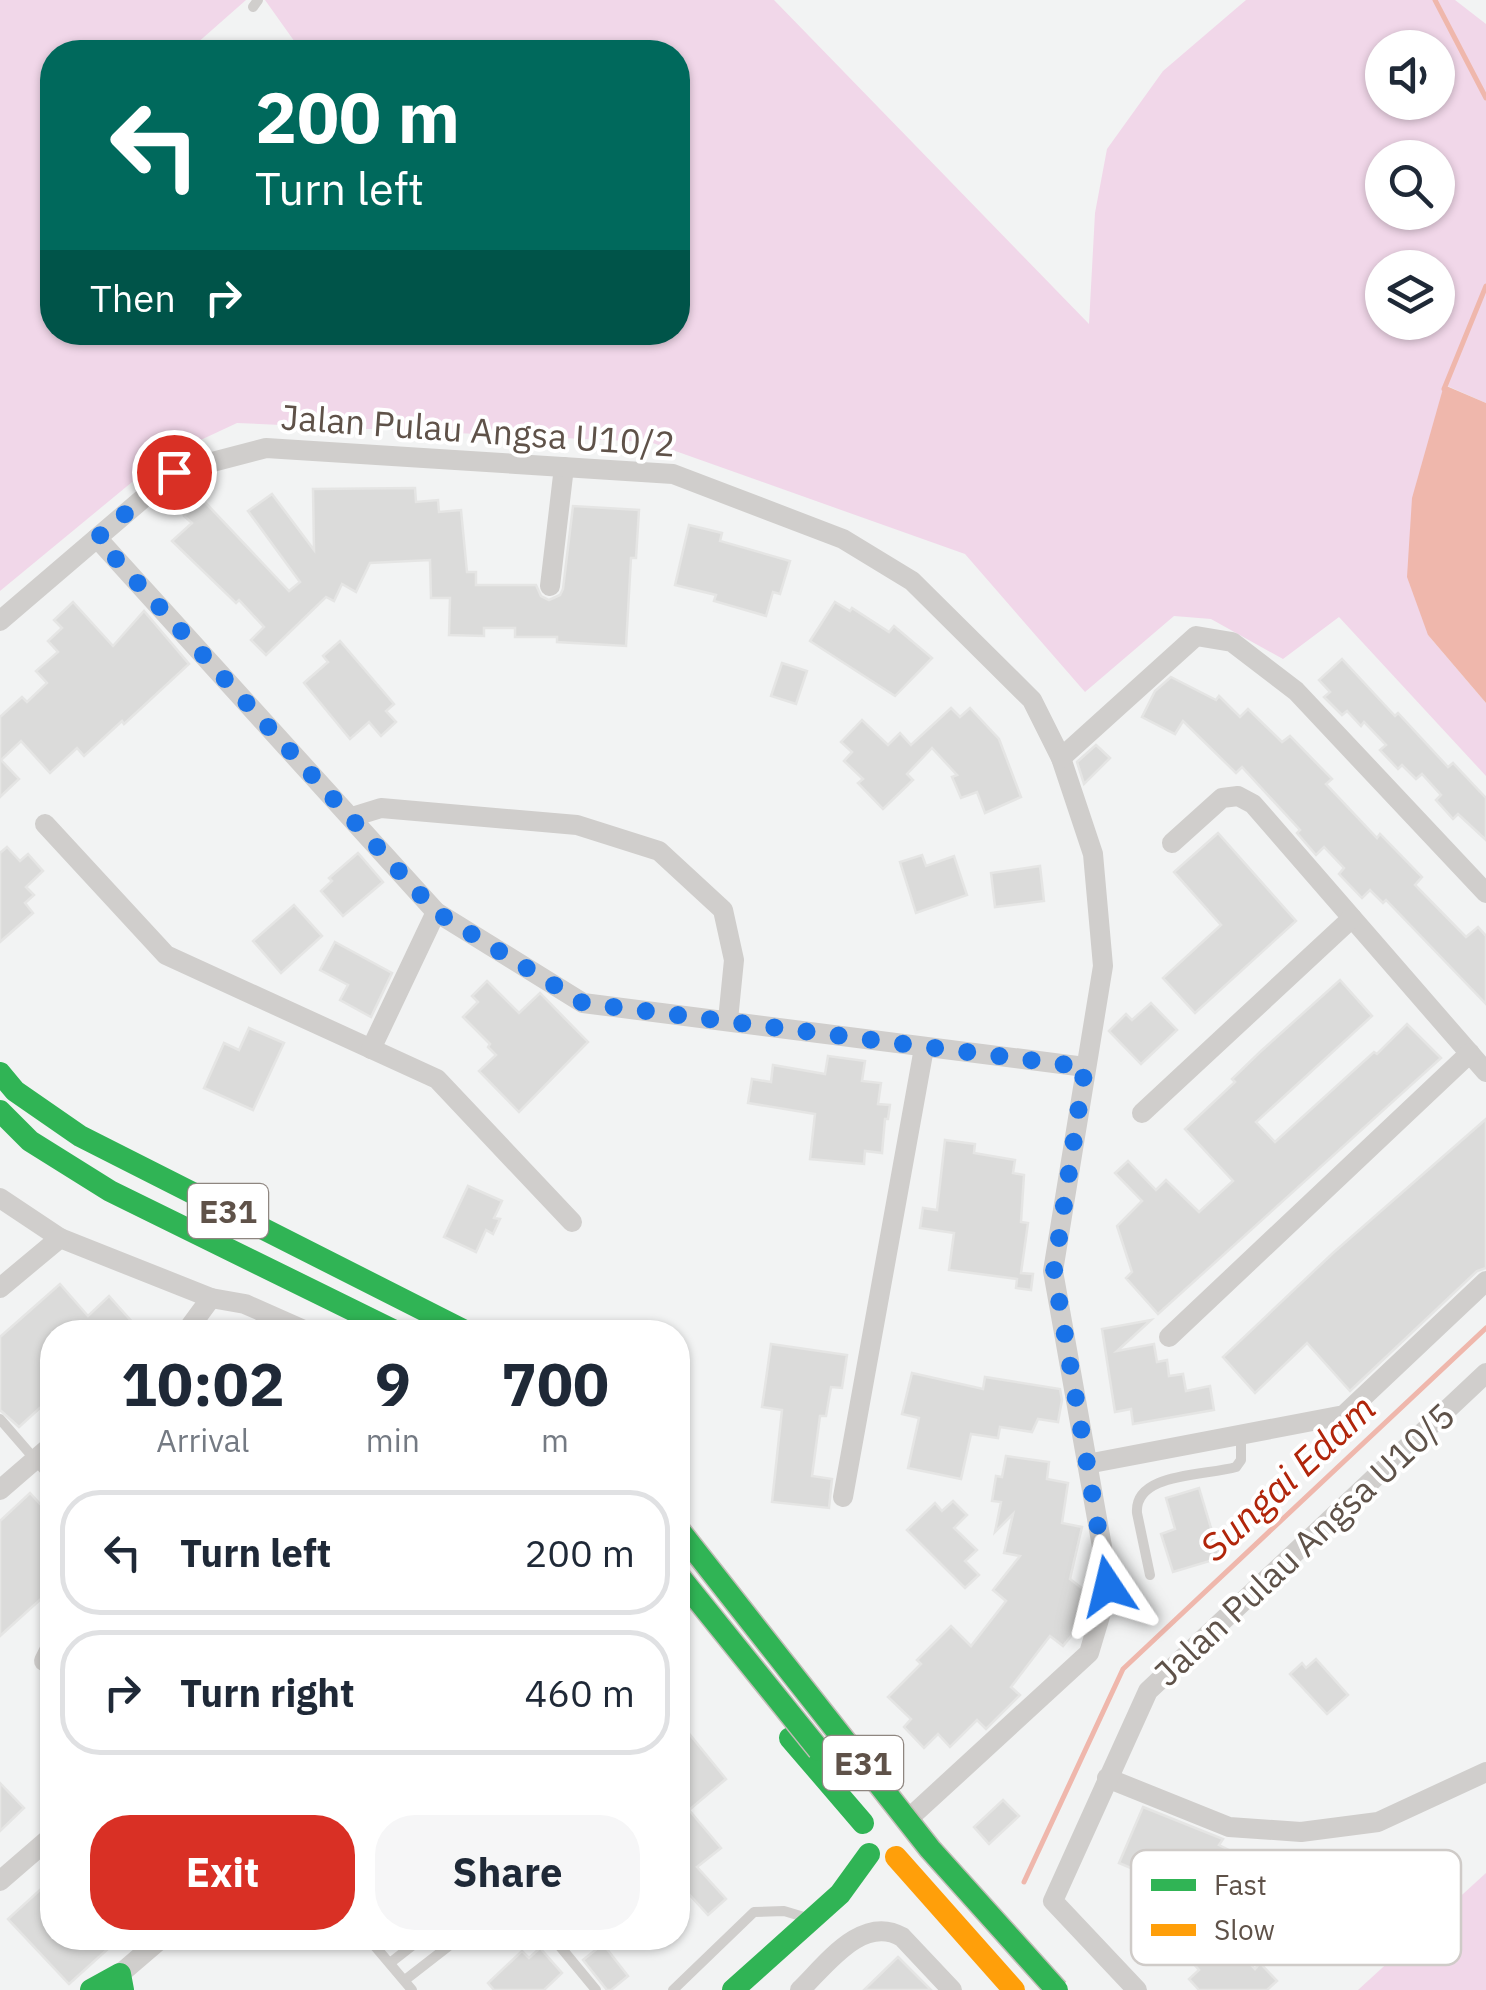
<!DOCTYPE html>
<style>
body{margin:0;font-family:"IBM Plex Sans",sans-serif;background:#f6f6f7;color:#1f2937;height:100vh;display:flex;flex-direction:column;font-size:38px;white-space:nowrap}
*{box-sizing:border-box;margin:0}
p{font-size:32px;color:#747a83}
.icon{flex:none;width:55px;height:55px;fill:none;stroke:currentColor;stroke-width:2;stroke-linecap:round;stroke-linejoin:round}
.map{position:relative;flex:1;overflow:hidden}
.drawer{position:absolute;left:40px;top:1320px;width:650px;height:630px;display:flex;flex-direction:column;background:#fff;border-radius:40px;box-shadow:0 2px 8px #0004}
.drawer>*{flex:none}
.hud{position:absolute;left:40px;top:40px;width:650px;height:305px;border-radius:40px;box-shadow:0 2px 8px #0004;background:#00695c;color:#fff;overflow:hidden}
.controls{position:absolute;left:1365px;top:30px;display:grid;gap:20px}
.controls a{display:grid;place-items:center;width:90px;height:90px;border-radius:50%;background:#fff;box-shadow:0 2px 8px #0004;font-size:50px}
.pin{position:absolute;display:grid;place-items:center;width:85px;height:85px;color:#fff;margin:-42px;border:5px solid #fff;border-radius:50%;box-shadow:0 2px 10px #0007}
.me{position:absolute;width:110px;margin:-55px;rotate:350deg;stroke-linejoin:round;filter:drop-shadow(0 0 8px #0008)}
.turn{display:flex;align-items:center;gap:35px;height:210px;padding:0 50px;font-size:45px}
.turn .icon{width:130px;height:130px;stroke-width:2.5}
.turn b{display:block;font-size:70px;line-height:85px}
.then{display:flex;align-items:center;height:95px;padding:0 50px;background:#0003;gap:20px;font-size:38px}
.eta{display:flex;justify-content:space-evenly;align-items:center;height:170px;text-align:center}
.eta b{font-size:60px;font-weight:800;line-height:70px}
.action{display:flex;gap:20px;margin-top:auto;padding:20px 50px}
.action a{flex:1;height:115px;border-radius:40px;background:#d93025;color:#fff;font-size:40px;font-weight:800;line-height:115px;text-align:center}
.action a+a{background:#f6f6f7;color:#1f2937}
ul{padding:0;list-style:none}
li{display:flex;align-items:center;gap:30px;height:125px;margin:0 20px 15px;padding:0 30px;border:5px solid #e0e1e3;border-radius:40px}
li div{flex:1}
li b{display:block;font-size:38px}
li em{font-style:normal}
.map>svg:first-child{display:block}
.green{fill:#f1d7e9;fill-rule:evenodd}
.water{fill:#efb7ac}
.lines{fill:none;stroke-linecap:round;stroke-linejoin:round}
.stream{stroke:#efb7ac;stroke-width:5}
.building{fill:#dbdbda;stroke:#e5e5e4;stroke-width:2.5}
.lane{stroke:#d0cecc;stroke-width:10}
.street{stroke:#d0cecc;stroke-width:20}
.fast{stroke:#30b455;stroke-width:22}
.slow{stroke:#ff9f0a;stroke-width:22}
.fast-bridge-casing{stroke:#c2bdb7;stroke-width:25;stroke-linecap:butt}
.fast-bridge{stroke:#30b455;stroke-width:22}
.route{stroke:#1a73e8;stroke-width:18;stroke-dasharray:0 32.4}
.labels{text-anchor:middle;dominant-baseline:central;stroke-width:8;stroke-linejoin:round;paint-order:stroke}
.shield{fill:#fff;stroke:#8f8680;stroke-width:2.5}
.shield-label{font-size:32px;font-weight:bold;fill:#5f5249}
.street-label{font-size:35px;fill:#5f5249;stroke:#fff}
.water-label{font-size:38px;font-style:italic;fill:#b1250a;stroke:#fff}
.key{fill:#fff;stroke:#cfcbc8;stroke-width:2.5}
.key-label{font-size:28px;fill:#5f5249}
</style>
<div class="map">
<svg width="1486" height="1990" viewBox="0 0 1486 1990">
<rect width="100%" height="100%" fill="#f2f3f3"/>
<g class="green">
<path d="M0 0H246L187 52H52V332H678V52H302L265 0H774L1089 324 1095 213 1107 149 1163 71 1246 0H1455L1486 24V403L1445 385 1428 635 1486 703V776L1339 617 1283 659 1211 619 1174 616 1085 692 965 554 650 442 237 423 160 459 0 591ZM1382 48H1438V102H1382ZM1382 158H1438V212H1382ZM1382 268H1438V322H1382Z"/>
<polygon points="1486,1873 1486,1990 1358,1990"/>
</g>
<polygon class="water" points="1444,385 1486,403 1486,703 1428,635 1407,577 1412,498"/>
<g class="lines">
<g class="stream">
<polyline points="1435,0 1486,98"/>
<polyline points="1444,389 1486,286"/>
<polyline points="1024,1882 1123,1669 1486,1328"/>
</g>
</g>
<g class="building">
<polygon points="415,488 416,502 438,500 439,512 461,510 467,572 476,572 476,585 536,585 541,596 549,600 560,595 563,589 573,506 639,510 636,558 631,558 626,646 557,642 557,637 515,637 515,628 484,628 484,636 449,635 450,598 431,598 430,560 370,563 356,592 342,584 334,601 326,597 266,655 251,640 264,627 239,600 236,603 172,541 192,523 184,516 202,499 289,591 300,582 248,511 272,494 314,550 313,489"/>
<polygon points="689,525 722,533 720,541 790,561 780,594 773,592 766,616 714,601 716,595 675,585"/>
<polygon points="73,602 113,646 144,611 189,664 124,724 122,721 84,756 77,748 50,773 21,741 1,760 19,779 0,797 0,717 22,697 27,702 47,683 36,671 58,652 48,641 62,628 54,620"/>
<polygon points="835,602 850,611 852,608 889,632 894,626 932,658 895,696 810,641"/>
<polygon points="340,641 394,704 386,711 396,722 381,736 369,722 350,739 304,683 328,662 323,656"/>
<polygon points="1342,659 1395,716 1398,713 1448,767 1453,763 1486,798 1486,840 1458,814 1453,819 1436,800 1441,795 1422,774 1416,779 1402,765 1398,769 1380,750 1386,745 1364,722 1361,726 1347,711 1342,715 1324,697 1330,692 1319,680"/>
<polygon points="782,663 807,671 796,704 771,696"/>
<polygon points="1171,677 1216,700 1219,696 1240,717 1248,709 1282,742 1290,736 1332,779 1326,784 1377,838 1380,834 1422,877 1415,885 1466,937 1478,927 1486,936 1486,1004 1386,900 1383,903 1370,890 1362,898 1339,874 1344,868 1324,847 1316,855 1297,833 1300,830 1242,767 1236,773 1183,721 1175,734 1142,717 1155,691"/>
<polygon points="951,708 960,717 970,708 999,739 1021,797 985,813 977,792 961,798 952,777 957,775 932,748 907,774 913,780 883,809 858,783 863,779 844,761 852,752 841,742 862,720 888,745 900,733 911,745"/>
<polygon points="1096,745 1110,758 1084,784 1077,762"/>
<polygon points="1218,833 1296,921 1195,1013 1163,978 1221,925 1174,872"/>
<polygon points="7,847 20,861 28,854 43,871 26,887 34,895 25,903 33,913 0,942 0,853"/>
<polygon points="358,853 383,882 343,916 321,891 332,881 329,878"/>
<polygon points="922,855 926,866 954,856 967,895 916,913 900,862"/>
<polygon points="1040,866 1044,901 995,907 991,873"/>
<polygon points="294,905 322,936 281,973 253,941"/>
<polygon points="335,942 392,973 371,1017 340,1000 348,985 320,970"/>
<polygon points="1340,980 1372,1016 1256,1122 1275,1142 1374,1052 1377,1054 1407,1024 1441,1058 1158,1314 1126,1278 1132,1272 1117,1226 1142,1201 1115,1173 1128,1161 1156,1190 1166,1180 1199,1212 1233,1181 1185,1129 1235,1082 1232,1079 1260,1052"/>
<polygon points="487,981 519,1013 540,993 588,1042 519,1112 479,1071 496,1055 488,1047 490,1044 463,1017 478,1002 472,996"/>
<polygon points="1151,1003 1177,1030 1141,1064 1109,1031 1126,1014 1132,1020"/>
<polygon points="249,1028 284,1043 253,1110 204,1088 224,1043 239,1050"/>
<polygon points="828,1056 865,1061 862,1081 881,1083 878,1104 890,1105 888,1119 885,1119 882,1153 865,1151 864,1164 810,1159 815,1114 748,1103 752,1079 771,1082 773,1065 825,1074"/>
<polygon points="1486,1119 1486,1268 1477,1271 1350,1391 1307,1343 1255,1393 1223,1357 1333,1253"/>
<polygon points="945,1140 975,1144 974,1153 1015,1160 1013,1173 1024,1175 1021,1222 1028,1223 1021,1273 1033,1274 1031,1290 1016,1288 1017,1279 949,1270 954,1233 920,1228 923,1208 937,1210"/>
<polygon points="468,1186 502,1201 494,1218 500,1219 493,1234 486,1230 476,1252 444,1237"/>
<polygon points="60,1284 88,1316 109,1296 133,1323 123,1332 52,1332 52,1397 19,1427 0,1410 0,1337"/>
<polygon points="1151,1320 1117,1351 1154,1344 1157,1362 1167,1360 1169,1376 1183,1374 1186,1391 1210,1386 1214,1410 1133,1424 1131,1409 1115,1412 1102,1329"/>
<polygon points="771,1344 847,1355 842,1388 831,1387 826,1416 820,1416 812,1476 832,1479 829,1508 772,1502 782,1410 762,1407"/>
<polygon points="912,1373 983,1389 985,1377 1060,1389 1062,1400 1058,1422 1038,1419 1032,1432 1000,1427 998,1438 971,1434 961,1479 908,1468 919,1418 902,1414"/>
<polygon points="1006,1456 1049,1462 1047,1479 1068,1483 1062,1523 1082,1527 1070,1579 1092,1596 1085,1619 1063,1646 1050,1636 1011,1687 1020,1695 986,1729 977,1720 950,1747 938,1734 924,1748 904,1727 911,1719 888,1697 921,1664 917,1660 951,1626 971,1646 1006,1601 993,1590 1020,1556 1004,1553 1013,1514 995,1532 1001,1502 992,1501 996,1476 1002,1477"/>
<polygon points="1199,1488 1220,1558 1173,1572 1161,1534 1175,1529 1166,1498"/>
<polygon points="30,1493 52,1517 52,1589 0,1636 0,1521"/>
<polygon points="953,1501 967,1515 954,1528 977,1550 965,1561 979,1575 965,1588 907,1530 935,1503 942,1511"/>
<polygon points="1316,1659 1348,1695 1327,1714 1290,1674 1302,1663 1306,1668"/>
<polygon points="678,1720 726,1779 689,1810 721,1848 697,1867 726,1899 708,1915 678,1882"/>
<polygon points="0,1783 24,1808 0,1831"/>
<polygon points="1003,1800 1019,1816 989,1844 974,1827"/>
<polygon points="1143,1807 1223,1839 1219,1845 1243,1857 1216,1909 1222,1915 1213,1923 1255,1969 1260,1963 1277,1981 1267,1990 1199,1990 1189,1979 1199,1970 1159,1925 1204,1884 1171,1868 1164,1882 1119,1863"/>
<polygon points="52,1879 52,1938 120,1938 69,1984 8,1919"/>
<polygon points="603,1944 628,1976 611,1990 607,1990 583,1960"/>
<polygon points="540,1948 562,1973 544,1990 494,1990 488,1983 522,1951 529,1958"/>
<polygon points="898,1957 931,1990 864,1990"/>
</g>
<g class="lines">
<g class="lane">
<polyline points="253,7 258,0"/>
<polyline points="0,1419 52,1479"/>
<path d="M1150 1575 1137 1513C1134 1472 1206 1476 1236 1467L1241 1460V1435"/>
<polyline points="368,1938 412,1990"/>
<polyline points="553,1938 596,1990"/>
<polyline points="390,1963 422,1938"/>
<polyline points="405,1980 459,1938"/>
<polyline points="673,1990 754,1912 784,1911 804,1917"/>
</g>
<g class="street">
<polyline points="97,538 436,912 583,1003 1085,1067"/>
<polyline points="550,586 564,467"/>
<polyline points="0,621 174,472 266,448 673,474 843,539 912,581 1032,700 1061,758 1093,854 1103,966 1053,1271 1109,1586 1089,1653 906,1821"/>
<polyline points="1061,758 1196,636 1232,642 1296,691 1486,893"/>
<polyline points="352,817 381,808 577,825 659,851 723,910 734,960 728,1020"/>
<polyline points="45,824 166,955 437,1079 572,1222"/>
<polyline points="1172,843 1222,798 1238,796 1253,804 1486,1072"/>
<polyline points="371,1049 436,912"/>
<polyline points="1142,1113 1352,918"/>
<polyline points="0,1198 60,1238 211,1298 245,1304 308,1332"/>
<polyline points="0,1288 60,1238"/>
<polyline points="186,1332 211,1298"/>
<polyline points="1169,1337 1470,1053"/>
<polyline points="1087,1464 1344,1415 1486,1281"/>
<polyline points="0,1490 52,1445"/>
<polyline points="843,1497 924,1048"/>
<polyline points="44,1661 52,1645"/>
<polyline points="1107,1778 1229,1827 1301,1832 1378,1822 1486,1772"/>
<polyline points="0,1881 52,1836"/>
<polyline points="113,1984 120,1974 162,1938"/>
<path d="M800 1990C826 1965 862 1914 902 1937L952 1990"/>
<polyline points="1137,1990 1053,1901 1148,1691 1486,1373"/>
</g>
<g class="fast">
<polyline points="0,1073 15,1091 80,1136 467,1332"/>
<polyline points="0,1111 30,1141 110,1191 397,1332"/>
<polyline points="790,1738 863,1823"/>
<polyline points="91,1990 120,1974 123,1990"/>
<polyline points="733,1990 840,1894 869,1854"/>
</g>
<polyline class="slow" points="896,1857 1014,1990"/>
<g class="fast-bridge-casing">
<g id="fast-bridge">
<polyline points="678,1529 930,1849 1057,1990"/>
<polyline points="678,1575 819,1750"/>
</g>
</g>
<use href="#fast-bridge" class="fast-bridge"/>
</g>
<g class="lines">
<polyline class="route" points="174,472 97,538 436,912 583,1003 1085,1067 1054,1271 1108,1586"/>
</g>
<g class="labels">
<g class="shield">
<rect x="188" y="1184" width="80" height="54" rx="8"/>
<rect x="823" y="1736" width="80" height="54" rx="8"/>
</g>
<g class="shield-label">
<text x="228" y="1211">E31</text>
<text x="863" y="1763">E31</text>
</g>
<g class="street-label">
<text transform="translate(478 430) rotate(4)">Jalan Pulau Angsa U10/2</text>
<text transform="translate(1304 1544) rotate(-43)">Jalan Pulau Angsa U10/5</text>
</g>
<g class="water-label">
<text transform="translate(1287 1477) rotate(-43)">Sungai Edam</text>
</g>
</g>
<rect x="1131" y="1850" width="330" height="115" rx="15" class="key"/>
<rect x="1151" y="1879" width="45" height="12" fill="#30b455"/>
<rect x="1151" y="1924" width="45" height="12" fill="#ff9f0a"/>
<g class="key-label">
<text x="1214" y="1895">Fast</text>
<text x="1214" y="1940">Slow</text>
</g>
</svg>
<div class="controls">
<a><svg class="icon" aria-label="sound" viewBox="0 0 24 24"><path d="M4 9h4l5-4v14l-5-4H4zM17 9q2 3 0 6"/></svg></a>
<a><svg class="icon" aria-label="search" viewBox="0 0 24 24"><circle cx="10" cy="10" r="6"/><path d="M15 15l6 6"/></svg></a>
<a><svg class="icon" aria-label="layers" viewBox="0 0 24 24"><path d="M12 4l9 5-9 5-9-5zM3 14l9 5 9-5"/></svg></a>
</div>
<div class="pin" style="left:174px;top:472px;background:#d93025"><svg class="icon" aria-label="arrive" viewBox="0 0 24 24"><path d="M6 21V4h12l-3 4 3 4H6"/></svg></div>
<svg class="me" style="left:1108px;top:1586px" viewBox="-20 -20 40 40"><path d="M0-17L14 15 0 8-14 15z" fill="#1a73e8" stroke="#fff" stroke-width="4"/></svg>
<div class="hud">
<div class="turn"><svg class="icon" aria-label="left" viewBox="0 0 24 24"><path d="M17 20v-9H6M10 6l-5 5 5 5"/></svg><div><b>200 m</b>Turn left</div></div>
<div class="then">Then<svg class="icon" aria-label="right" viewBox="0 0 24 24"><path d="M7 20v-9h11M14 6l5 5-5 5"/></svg></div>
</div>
<section class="drawer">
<div class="eta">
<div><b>10:02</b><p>Arrival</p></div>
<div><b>9</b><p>min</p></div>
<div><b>700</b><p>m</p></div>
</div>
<ul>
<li><svg class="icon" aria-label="left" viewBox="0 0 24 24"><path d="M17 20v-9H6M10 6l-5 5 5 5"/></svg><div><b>Turn left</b></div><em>200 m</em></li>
<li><svg class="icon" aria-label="right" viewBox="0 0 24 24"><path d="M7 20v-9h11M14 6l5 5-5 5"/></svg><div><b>Turn right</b></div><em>460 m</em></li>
</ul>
<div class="action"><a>Exit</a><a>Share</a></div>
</section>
</div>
